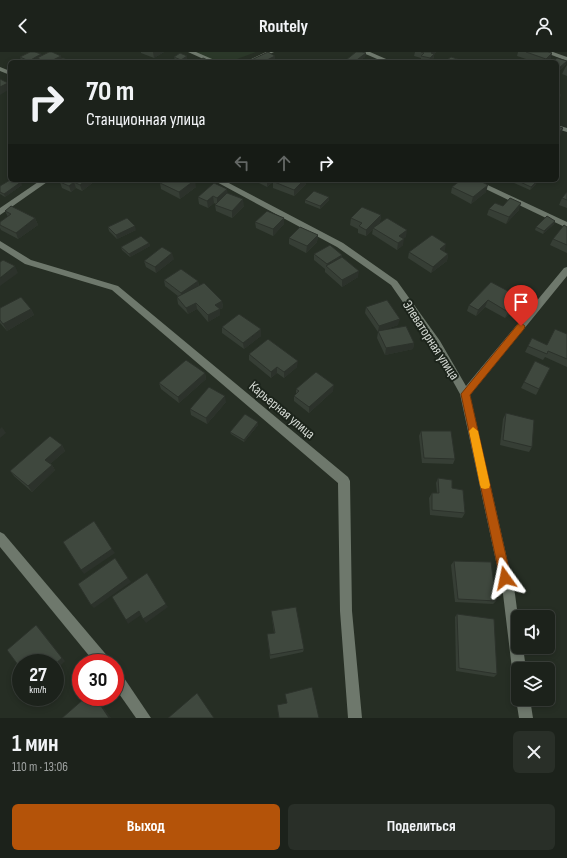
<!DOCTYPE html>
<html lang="ru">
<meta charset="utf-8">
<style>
body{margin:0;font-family:"Sofia Sans Condensed",sans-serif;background:#292f28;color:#f1f3f6;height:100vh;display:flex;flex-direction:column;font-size:15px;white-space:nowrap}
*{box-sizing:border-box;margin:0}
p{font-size:13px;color:#a0a4a3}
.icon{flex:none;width:22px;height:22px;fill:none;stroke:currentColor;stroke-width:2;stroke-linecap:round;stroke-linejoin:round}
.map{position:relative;height:666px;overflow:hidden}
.panel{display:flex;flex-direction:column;background:#1c221b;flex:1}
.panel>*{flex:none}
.top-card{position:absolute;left:8px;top:8px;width:551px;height:122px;border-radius:6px;box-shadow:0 2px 6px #0003,0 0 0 1px #3a3f3a;background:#1c221b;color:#f1f3f6;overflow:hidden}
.tools{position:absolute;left:511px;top:558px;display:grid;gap:8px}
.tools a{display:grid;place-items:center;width:44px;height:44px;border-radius:6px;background:#1c221b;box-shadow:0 2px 6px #0003,0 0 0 1px #3a3f3a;font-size:20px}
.speed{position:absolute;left:12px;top:602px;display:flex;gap:8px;font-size:20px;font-weight:700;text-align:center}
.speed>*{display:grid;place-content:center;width:52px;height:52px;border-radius:50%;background:#1c221b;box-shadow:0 2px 6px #0003,0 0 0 1px #3a3f3a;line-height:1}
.speed small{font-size:10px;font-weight:400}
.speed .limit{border:6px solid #d22;background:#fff;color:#111}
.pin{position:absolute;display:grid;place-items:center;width:34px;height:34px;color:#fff;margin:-41px -17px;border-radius:50% 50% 50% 0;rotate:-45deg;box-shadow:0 0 4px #0007}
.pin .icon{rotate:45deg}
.me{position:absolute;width:44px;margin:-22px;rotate:348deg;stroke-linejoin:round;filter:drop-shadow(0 0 3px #0008)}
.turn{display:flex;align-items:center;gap:14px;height:84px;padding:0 12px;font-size:18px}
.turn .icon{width:52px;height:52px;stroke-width:2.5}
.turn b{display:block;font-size:28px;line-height:34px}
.lanes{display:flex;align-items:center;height:38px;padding:0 12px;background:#0003;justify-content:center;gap:20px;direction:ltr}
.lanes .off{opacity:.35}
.round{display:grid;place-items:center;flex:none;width:42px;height:42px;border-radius:6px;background:#292f28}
.summary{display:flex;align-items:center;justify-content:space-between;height:68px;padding:0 12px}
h1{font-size:24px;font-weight:700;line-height:30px}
.action{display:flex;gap:8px;margin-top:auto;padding:8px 12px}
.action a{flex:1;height:46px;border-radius:6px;background:#b45309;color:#fff;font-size:16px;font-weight:700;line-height:46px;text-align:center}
.action a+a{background:#292f28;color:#f1f3f6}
header{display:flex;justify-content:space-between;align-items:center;height:52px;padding:0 12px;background:#1c221b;font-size:18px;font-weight:700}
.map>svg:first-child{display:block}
.built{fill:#2b3829}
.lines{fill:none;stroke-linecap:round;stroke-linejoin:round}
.street{fill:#6e786c;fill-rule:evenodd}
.wall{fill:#363e35}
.shaded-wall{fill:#2c322b}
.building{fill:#3f483e;stroke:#2c322b}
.route{fill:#b45309;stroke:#753606}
.slow{fill:#f59e0b}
.labels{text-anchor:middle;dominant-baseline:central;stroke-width:4;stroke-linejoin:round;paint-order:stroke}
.street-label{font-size:14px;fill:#d3d8d2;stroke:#1c241b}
</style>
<header><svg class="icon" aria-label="back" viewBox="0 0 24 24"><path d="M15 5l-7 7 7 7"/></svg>Routely<svg class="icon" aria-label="person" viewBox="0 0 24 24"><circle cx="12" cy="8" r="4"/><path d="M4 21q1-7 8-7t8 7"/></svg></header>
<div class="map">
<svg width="567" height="666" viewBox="0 0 567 666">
<rect width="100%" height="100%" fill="#262e24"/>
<polygon class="built" points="190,0 256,0 229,10 214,10"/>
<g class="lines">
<g class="street">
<polygon points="188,0 196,0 219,10 210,10"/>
<polygon points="266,0 274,0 253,10 245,10"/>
<polygon points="361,0 370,0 393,10 384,10"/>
<polygon points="544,0 553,0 567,5 567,9"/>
<polygon points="0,15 10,19 10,23 0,19"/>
<polygon points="557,73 567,76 567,80 557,77"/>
<polygon points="41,128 50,128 0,163 0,156"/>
<polygon points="213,128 223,128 343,191 397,229 440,289 466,334 564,216 567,215 567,224 470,343 515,542 518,565 518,595 523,595 526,617 518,617 518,623 514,622 512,617 503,542 460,342 434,295 391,233 337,195"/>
<polygon points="467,128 477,128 567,170 567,176"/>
<polygon points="0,189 31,208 118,234 348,425 350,429 352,559 362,666 348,666 340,559 338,431 112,238 25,212 0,196"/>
<polygon points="0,480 4,482 109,606 111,611 95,611 0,495"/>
<polygon points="115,618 120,620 151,666 136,666 115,636"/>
<polygon points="518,643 518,647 530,647 533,666 519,666 516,647"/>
</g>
</g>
<g class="wall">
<polygon points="141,0 164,0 154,6 141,1"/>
<polygon points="415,0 436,0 434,3 433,8 431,10 420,10 421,6 414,4"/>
<polygon points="518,0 548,0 552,1 550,8 547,10 535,10 517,4"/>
<polygon points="366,1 365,5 358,10 345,10 346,8"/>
<polygon points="41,2 42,4 62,6 72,10 39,10 38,8 34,10 26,10 21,8 20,5"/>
<polygon points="187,4 187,7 182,10 179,10 175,8 174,5"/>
<polygon points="557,10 566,12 558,20 557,19"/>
<polygon points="567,13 567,24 562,22 565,16"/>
<polygon points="62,128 95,128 95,129 82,139 76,136 71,140 62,136 60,130"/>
<polygon points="257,128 306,128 306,132 294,144 273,136 273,130 267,135 257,130"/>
<polygon points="432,128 440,128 437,130"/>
<polygon points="515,128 536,128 537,129 536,132 530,138 514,131"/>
<polygon points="160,131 196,135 180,147 161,137"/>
<polygon points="22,133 5,145 0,142 0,134"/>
<polygon points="452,135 486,140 471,152 451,141"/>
<polygon points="227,137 227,141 244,154 232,166 216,159 215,153 216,152 214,151 208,156 199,152 198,145"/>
<polygon points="567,140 567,156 559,153 562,146"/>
<polygon points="305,148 329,148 320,157 305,151"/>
<polygon points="503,154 519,158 506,172 487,163 489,157"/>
<polygon points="5,159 35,166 38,173 18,187 1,178 0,176 0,170 8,165"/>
<polygon points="381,163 380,170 376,174 406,185 403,186 403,193 397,198 372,182 373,177 366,184 358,181 358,177 350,173 351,166"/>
<polygon points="555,169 554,172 543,182 535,178 536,175"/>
<polygon points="255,170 284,172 273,184 256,176"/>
<polygon points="108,175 136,178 117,187 109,179"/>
<polygon points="567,175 567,201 550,193 553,187"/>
<polygon points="318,183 317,190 306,201 289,192 289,186"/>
<polygon points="149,191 150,194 130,205 122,198 121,195"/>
<polygon points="445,198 443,199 448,202 447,209 431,221 408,206 409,200"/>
<polygon points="314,202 342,203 342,205 358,225 342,235 325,220 325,217 314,208"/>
<polygon points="174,207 156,221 146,215 144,209"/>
<polygon points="164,228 198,229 199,234 222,249 223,256 220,257 220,263 208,270 197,257 188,262 178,252 177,245 178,244 165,234"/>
<polygon points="491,230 521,246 518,253 505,266 485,255 476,264 467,259 469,253"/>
<polygon points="366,255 398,273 380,279 414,291 413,297 385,303 377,286 378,280 365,261"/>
<polygon points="0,256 31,257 34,263 7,279 0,271"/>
<polygon points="222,275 261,277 261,284 244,297 222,281"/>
<polygon points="567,282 567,315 545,305 543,308 525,300 532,286 547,293"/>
<polygon points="249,302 297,315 284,326 277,321 271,326 249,308"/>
<polygon points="535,309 550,316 536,343 521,336"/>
<polygon points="205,321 206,327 179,351 161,337 159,331"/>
<polygon points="296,337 333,339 309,361 294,349 294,344 296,342"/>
<polygon points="226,350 207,372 191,363 190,357"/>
<polygon points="506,361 532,395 529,400 500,393 503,367"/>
<polygon points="258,370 258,373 244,390 231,382 230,380"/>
<polygon points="421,379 455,407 453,412 422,411 419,384"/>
<polygon points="62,393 65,399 50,412 52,413 55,418 32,440 14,424 10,419"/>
<polygon points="438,426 465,461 462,466 430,463 429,446 432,441 437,441 436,431"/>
<polygon points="454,509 496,549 493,552 455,550 451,513"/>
<polygon points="271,559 304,597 303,600 270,607 267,582 274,581"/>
<polygon points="457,562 497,622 494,625 456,619 455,565"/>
</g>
<g class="shaded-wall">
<polygon points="153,0 164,0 154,6"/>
<polygon points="432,0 436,0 434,3 433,8 431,10 429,10 431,1"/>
<polygon points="366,1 365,5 358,10 354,10"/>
<polygon points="552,1 550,8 547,10 544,10 546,7"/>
<polygon points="41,2 42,6 37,6 38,8 34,10 29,10 29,9"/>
<polygon points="61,4 62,7 56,10 49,10"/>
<polygon points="187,4 187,7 182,10 181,10 181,8"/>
<polygon points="275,4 275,8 270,10 263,10"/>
<polygon points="567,10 566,12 558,20 559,16"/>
<polygon points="8,31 10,37 0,43 0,35"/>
<polygon points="561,43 559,49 557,51 557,47"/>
<polygon points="563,76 561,83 557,87 557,83"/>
<polygon points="86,128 95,128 95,129 82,139 80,133"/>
<polygon points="195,128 196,135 180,147 179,140"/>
<polygon points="267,128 275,128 267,135"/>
<polygon points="304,128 306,128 306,132 294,144 294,138"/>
<polygon points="537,129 536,132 530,138 531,135"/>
<polygon points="21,130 22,133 5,145 4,142"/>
<polygon points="74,130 76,136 71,140 69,134"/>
<polygon points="488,133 486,140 471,152 473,145"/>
<polygon points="227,137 228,143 217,152 217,146"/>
<polygon points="213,144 214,151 208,156 207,149"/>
<polygon points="329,145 329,148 320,157 320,154"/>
<polygon points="243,147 244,154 232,166 232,159"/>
<polygon points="521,151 519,158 506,172 509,165"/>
<polygon points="381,163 380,170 374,176 373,176 373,177 366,184 366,178"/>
<polygon points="35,166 38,173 18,187 16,181"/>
<polygon points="284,166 284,172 273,184 273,177"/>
<polygon points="555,169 554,172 543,182 544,179"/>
<polygon points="135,174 136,178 117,187 116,183"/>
<polygon points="407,178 406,185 398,190 399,184"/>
<polygon points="318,183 317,190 306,201 307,194"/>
<polygon points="404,187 403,193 397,198 398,191"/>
<polygon points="149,191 150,194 130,205 129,202"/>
<polygon points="446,192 445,198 438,203 440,197"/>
<polygon points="172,201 174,207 156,221 155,215"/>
<polygon points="448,202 447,209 431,221 433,215"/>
<polygon points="342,203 341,209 326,215 327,212"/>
<polygon points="15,214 18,221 0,234 0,226"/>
<polygon points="359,219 358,225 342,235 342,228"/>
<polygon points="198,229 199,236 182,247 181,241"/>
<polygon points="521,246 518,253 505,266 508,260"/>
<polygon points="488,248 485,255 476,264 478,258"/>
<polygon points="222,249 223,256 220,257 220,263 208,270 208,263 215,253"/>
<polygon points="196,251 197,257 188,262 186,256"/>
<polygon points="31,257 34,263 7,279 3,272"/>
<polygon points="400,267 398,273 378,280 379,274"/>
<polygon points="261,277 261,284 244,297 243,291"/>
<polygon points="414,291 413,297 385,303 386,296"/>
<polygon points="298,309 297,315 284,326 284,320"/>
<polygon points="277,315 277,321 271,326 271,320"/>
<polygon points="205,321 206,327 179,351 178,345"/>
<polygon points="334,333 333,339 309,361 309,355"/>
<polygon points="225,344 226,350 207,372 206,366"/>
<polygon points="258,370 258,373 244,390 244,388"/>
<polygon points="2,375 6,381 0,386 0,377"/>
<polygon points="62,393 65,399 49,413 45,408"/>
<polygon points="52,413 55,418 32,440 28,434"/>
<polygon points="112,497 115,501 84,522 81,518"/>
<polygon points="128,526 131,530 94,556 91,553"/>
<polygon points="166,552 168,555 146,571 143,567"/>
<polygon points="139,559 141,563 128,572 126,568"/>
<polygon points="36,573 40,577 65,609 55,619 55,612"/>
<polygon points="95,645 96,645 111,666 109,666"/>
</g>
<g class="building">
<polygon points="30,0 35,0 41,2 29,9 20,5"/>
<polygon points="49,0 52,0 61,4 49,10 46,10 37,6"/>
<polygon points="268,0 275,4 263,10 254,10 251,8"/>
<polygon points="356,0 362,0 366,1 354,10 346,8"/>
<polygon points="421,0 432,0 431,1 434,2 430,6 421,4 424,1"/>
<polygon points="526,0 548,0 552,1 546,7"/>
<polygon points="180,1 187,4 181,8 174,5"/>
<polygon points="451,5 464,9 464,10 444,10"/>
<polygon points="63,6 72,10 55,10"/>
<polygon points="203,6 212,10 197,10"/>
<polygon points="557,6 567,9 559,16 557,16 557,10 553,10"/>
<polygon points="272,7 280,10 267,10"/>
<polygon points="0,27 8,31 0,35"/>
<polygon points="557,41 561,43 557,47"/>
<polygon points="557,74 563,76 557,83"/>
<polygon points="10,128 16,128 21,130 4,142 0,140 0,134"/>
<polygon points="62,128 86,128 80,133 74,130 69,134 60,130"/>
<polygon points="164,128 195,128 179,140 160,131"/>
<polygon points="274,128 304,128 294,138 272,129"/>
<polygon points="461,128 478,128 488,133 473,145 452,135"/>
<polygon points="516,128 536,128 537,129 531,135"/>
<polygon points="214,131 227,137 217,146 213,144 207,149 198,145"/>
<polygon points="314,139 329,145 320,154 305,148"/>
<polygon points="567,140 567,148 562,146"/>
<polygon points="227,141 243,147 232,159 215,153"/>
<polygon points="510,146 521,151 509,165 489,157 495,151 503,154"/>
<polygon points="11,154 35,166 16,181 0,173 0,170 11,162 5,159"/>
<polygon points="362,155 381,163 366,178 359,174 362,171 351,166"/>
<polygon points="267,159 284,166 273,177 255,170"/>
<polygon points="547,164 555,169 544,179 536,175"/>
<polygon points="127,166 135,174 116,183 108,175"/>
<polygon points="387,166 407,178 399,184 404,187 398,191 373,176"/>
<polygon points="564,173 567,175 567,193 553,187"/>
<polygon points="300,175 318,183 307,194 289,186"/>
<polygon points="432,183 446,192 440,197 448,202 433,215 409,200"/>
<polygon points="141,184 149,191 129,202 121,195"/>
<polygon points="330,193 342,203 327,212 314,202"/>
<polygon points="162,195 172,201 155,215 144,209"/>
<polygon points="342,205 359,219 342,228 326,214"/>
<polygon points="3,208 15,214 0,226 0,210"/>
<polygon points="181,217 198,229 181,241 164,228"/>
<polygon points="491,230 521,246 508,260 488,248 478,258 469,253"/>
<polygon points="204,231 222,249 215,253 220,257 208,263 196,251 186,256 177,245"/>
<polygon points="21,245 31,257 3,272 0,268 0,256"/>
<polygon points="387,248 400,267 379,274 366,255"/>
<polygon points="239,262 261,277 243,291 222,275"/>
<polygon points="406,274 414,291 386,296 378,279"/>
<polygon points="555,277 567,282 567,307 548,299 547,302 528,294 532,286 547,293"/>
<polygon points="268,287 298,309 284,320 277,315 271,320 249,302"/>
<polygon points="186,308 205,321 178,345 159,331"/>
<polygon points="535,309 550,316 539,337 524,330"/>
<polygon points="316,320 334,333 309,355 294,344 299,339 296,337"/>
<polygon points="209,335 225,344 206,366 190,357"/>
<polygon points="506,361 534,368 532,395 503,388"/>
<polygon points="245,362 258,370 244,388 230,380"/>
<polygon points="421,379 451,379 455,407 424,406"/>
<polygon points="50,384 62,393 45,408 52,413 28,434 10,419"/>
<polygon points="438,426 452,428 452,436 463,438 465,461 432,458 432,441 439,441"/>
<polygon points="94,469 112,497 81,518 63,490"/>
<polygon points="115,506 128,526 91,553 78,532"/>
<polygon points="454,509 491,510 496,549 458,547"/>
<polygon points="147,521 166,552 143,567 139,559 126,568 112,545"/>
<polygon points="296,555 304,597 270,603 267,582 275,581 271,559"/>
<polygon points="457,562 494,567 497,622 459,616"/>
<polygon points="36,573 62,606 55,612 55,611 21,611 21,617 7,598"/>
<polygon points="312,635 319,666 279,666 277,653 287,651 285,642"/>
<polygon points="197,641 214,666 168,666"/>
<polygon points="86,645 95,645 109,666 62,666"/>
</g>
<polygon class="route" points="521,271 525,274 524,277 470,343 511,526 509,530 505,532 501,530 500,526 461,342 518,272"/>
<polygon class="slow" points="473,375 478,379 490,433 489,436 485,437 481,436 480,433 469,379"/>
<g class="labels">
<g class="street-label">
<text transform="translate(431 288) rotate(57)">Элеваторная улица</text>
<text transform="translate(282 358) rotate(40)">Карьерная улица</text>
</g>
</g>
</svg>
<div class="tools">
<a><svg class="icon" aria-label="sound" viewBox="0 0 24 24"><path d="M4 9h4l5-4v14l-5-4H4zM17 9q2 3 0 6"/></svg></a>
<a><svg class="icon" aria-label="layers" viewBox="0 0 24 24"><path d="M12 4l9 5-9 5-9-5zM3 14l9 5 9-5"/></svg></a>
</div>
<div class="speed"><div>27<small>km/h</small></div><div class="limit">30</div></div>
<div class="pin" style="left:521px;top:274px;background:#d93025"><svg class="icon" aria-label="arrive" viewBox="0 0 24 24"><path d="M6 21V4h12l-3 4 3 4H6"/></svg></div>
<svg class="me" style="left:505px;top:526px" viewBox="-20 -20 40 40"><path d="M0-17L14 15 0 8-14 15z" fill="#b45309" stroke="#fff" stroke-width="4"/></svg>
<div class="top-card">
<div class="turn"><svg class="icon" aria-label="right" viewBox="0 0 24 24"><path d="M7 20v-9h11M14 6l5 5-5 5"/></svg><div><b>70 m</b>Станционная улица</div></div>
<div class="lanes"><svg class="icon off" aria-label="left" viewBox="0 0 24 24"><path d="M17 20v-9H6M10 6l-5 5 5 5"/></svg><svg class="icon off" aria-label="ahead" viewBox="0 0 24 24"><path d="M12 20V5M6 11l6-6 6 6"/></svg><svg class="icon" aria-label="right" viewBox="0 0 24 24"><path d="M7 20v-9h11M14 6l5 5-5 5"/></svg></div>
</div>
</div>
<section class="panel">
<div class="summary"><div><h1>1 мин</h1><p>110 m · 13:06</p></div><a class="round"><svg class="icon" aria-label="close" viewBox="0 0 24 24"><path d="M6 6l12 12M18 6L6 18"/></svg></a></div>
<div class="action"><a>Выход</a><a>Поделиться</a></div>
</section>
